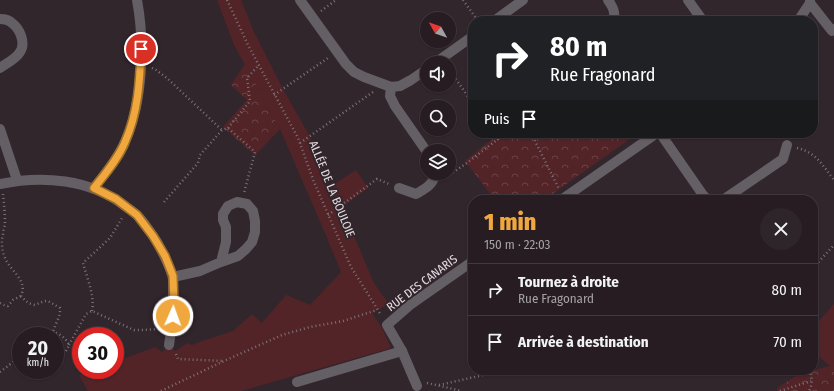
<!DOCTYPE html>
<html lang="fr">
<meta charset="utf-8">
<style>
body{margin:0;font-family:"Fira Sans Condensed",sans-serif;background:#2e252a;color:#f1f3f6;height:100vh;display:flex;flex-direction:column;font-size:15px;white-space:nowrap}
*{box-sizing:border-box;margin:0}
p{font-size:13px;color:#a4a1a5}
.icon{flex:none;width:22px;height:22px;fill:none;stroke:currentColor;stroke-width:2;stroke-linecap:round;stroke-linejoin:round}
.map{position:relative;flex:1;overflow:hidden}
.side{position:absolute;left:468px;top:195px;width:350px;height:180px;display:flex;flex-direction:column;background:#261c22;border-radius:16px;box-shadow:0 1px 3px #0004,0 0 0 1px #423a40}
.side>*{flex:none}
.top-card{position:absolute;left:468px;top:16px;width:350px;height:122px;border-radius:16px;box-shadow:0 1px 3px #0004,0 0 0 1px #423a40;background:#202124;color:#fff;overflow:hidden}
.needle{width:26px;rotate:310deg}
.tools{position:absolute;left:420px;top:12px;display:grid;gap:8px}
.tools a{display:grid;place-items:center;width:36px;height:36px;border-radius:50%;background:#261c22;box-shadow:0 1px 3px #0004,0 0 0 1px #423a40;font-size:20px}
.speed{position:absolute;left:12px;top:327px;display:flex;gap:8px;font-size:20px;font-weight:700;text-align:center}
.speed>*{display:grid;place-content:center;width:52px;height:52px;border-radius:50%;background:#261c22;box-shadow:0 1px 3px #0004,0 0 0 1px #423a40;line-height:1}
.speed small{font-size:10px;font-weight:400}
.speed .limit{border:6px solid #d22;background:#fff;color:#111}
.pin{position:absolute;display:grid;place-items:center;width:34px;height:34px;color:#fff;margin:-17px;border:2px solid #fff;border-radius:50%;box-shadow:0 1px 4px #0007}
.me{position:absolute;width:44px;margin:-22px;rotate:2deg;stroke-linejoin:round;filter:drop-shadow(0 0 3px #0008)}
.turn{display:flex;align-items:center;gap:14px;height:84px;padding:0 16px;font-size:18px}
.turn .icon{width:52px;height:52px;stroke-width:2.5}
.turn b{display:block;font-size:28px;line-height:34px}
.then{display:flex;align-items:center;height:38px;padding:0 16px;background:#0003;gap:8px;font-size:15px}
.round{display:grid;place-items:center;flex:none;width:42px;height:42px;border-radius:21px;background:#2e252a}
.headline{display:flex;align-items:center;justify-content:space-between;height:68px;padding:0 16px}
h1{font-size:24px;font-weight:800;line-height:30px;color:#efa73e}
ul{padding:0;list-style:none}
li{display:flex;align-items:center;gap:12px;height:52px;padding:0 16px;border-top:1px solid #423a40}
li div{flex:1}
li b{display:block;font-size:15px}
li em{font-style:normal}
.map>svg:first-child{display:block}
.grass{fill:#522428}
.forest{fill:url(#forest-crowns)}
.lines{fill:none;stroke-linecap:round;stroke-linejoin:round}
.path{stroke:#7d7379;stroke-width:2.5;stroke-dasharray:1 3;stroke-linecap:butt}
.street{stroke:#645f64;stroke-width:10}
.route-casing{stroke:#9b6d28;stroke-width:10}
.route{stroke:#efa73e;stroke-width:7}
.labels{text-anchor:middle;dominant-baseline:central;stroke-width:4;stroke-linejoin:round;paint-order:stroke}
.street-label{font-size:12px;fill:#e4dbe0;stroke:#32262d}
</style>
<div class="map">
<svg width="834" height="391" viewBox="0 0 834 391">
<defs>
<pattern id="forest-crowns" width="20" height="18" patternUnits="userSpaceOnUse"><rect width="20" height="18" fill="#522428"/><path d="M2 6a3 3 0 1 1 6 0M12 15a3 3 0 1 1 6 0" fill="none" stroke="#6b4347"/></pattern>
</defs>
<rect width="100%" height="100%" fill="#32262d"/>
<g class="grass">
<polygon points="217,0 241,0 254,32 283,89 309,135 330,187 356,170 368,188 340,208 345,215 349,229 354,236 374,283 389,304 372,313 382,328 391,348 241,391 88,391 79,375 94,370 115,370 115,362 155,347 162,352 169,345 175,351 188,343 192,345 205,340 233,331 252,314 262,323 286,295 310,305 341,272 325,233 280,129 234,45"/>
<polygon points="834,304 834,361 830,366 813,351 813,328"/>
</g>
<g class="forest">
<polygon points="245,64 280,129 257,153 256,156 223,127 247,100 231,85"/>
<polygon points="490,133 638,133 544,200 495,200 465,161 493,138"/>
<polygon points="834,361 834,391 778,391 777,388 799,374 830,366"/>
</g>
<g class="lines">
<g class="path">
<polyline points="227,0 248,45 298,138 314,182 351,267 381,315"/>
<polyline points="463,0 478,21"/>
<polyline points="321,11 336,0"/>
<polyline points="152,68 156,70 167,78 222,130"/>
<polyline points="449,69 473,104"/>
<polyline points="274,95 328,58"/>
<polyline points="228,128 250,101 247,78 259,65"/>
<polyline points="531,133 559,189"/>
<polyline points="300,143 373,92"/>
<path d="M797 148C816 152 823 166 834 180"/>
<polyline points="446,177 467,163 498,139 494,133"/>
<path d="M3 194C4 204 5 215 5 225 4 228 3 231 3 234 1 242 2 251 5 258 11 272 28 280 21 296 25 301 29 304 35 305L44 301H48L60 308C61 316 55 324 53 332"/>
<polyline points="164,202 198,163 200,155 222,130 228,128 255,152 244,193"/>
<polyline points="328,215 377,179 389,184"/>
<polyline points="813,268 834,245"/>
<polyline points="0,303 4,305 8,306 13,300 21,296"/>
<path d="M92 311C95 296 87 278 83 263L110 238 122 218"/>
<path d="M42 336 45 332C55 330 65 336 69 345 66 353 62 355 55 358"/>
<polyline points="69,345 86,314 92,311 134,330 143,330 161,329"/>
<polyline points="176,354 178,359 224,361"/>
<path d="M809 370C812 377 813 384 809 391"/>
<polyline points="0,372 17,359 21,357"/>
<polyline points="427,383 462,391"/>
<polyline points="439,385 506,370"/>
<polyline points="161,391 224,361 282,335 310,327 343,321 377,310"/>
<polyline points="780,391 811,381"/>
</g>
<g class="street">
<polyline points="300,0 346,64 354,72 364,77 391,87 400,86 411,80 427,69"/>
<path d="M608 0C613 7 616 13 613 21"/>
<polyline points="688,0 703,21"/>
<polyline points="810,3 832,31 834,29"/>
<path d="M0 19C4 19 9 20 12 23 20 29 26 43 20 52 16 59 7 63 0 68"/>
<polyline points="494,21 523,0"/>
<polyline points="798,21 810,3 810,0"/>
<polyline points="435,63 473,36"/>
<polyline points="391,87 390,96 395,106 427,152"/>
<polyline points="0,129 17,180"/>
<polyline points="660,133 703,195 708,200"/>
<path d="M0 184C42 175 90 179 125 206 129 209 134 212 137 215 145 223 151 233 157 242 163 253 169 264 172 275 174 280 173 286 173 291 174 309 172 327 169 345"/>
<path d="M94 188C105 174 118 159 125 142 143 101 145 43 137 0"/>
<path d="M399 188 416 194C426 188 432 186 436 173"/>
<polyline points="561,200 657,133"/>
<polyline points="723,200 783,159 787,145"/>
<polyline points="173,277 200,271 221,262 238,256 246,249 252,242 255,232 255,221 253,211 247,204 237,202 228,206 223,214 223,220 226,227 226,242 221,262"/>
<polyline points="297,382 402,351"/>
<polyline points="417,386 402,351 387,325 410,305 473,261"/>
</g>
</g>
<g class="lines">
<g class="route-casing">
<path id="route" d="M141 49C140 81 138 113 125 142 118 159 105 174 94 188L116 199 137 215 153 236 165 256 173 276 174 304 173 316"/>
</g>
<use href="#route" class="route"/>
</g>
<g class="labels">
<g class="street-label">
<text transform="translate(332 189) rotate(68)">ALLÉE DE LA BOULOIE</text>
<text transform="translate(422 283) rotate(-37)">RUE DES CANARIS</text>
</g>
</g>
</svg>
<div class="tools">
<a><svg class="needle" viewBox="-14 -14 28 28"><path d="M0-13l5 13h-10z" fill="#e53935"/><path d="M0 13l5-13h-10z" fill="#a4a1a5"/></svg></a>
<a><svg class="icon" aria-label="sound" viewBox="0 0 24 24"><path d="M4 9h4l5-4v14l-5-4H4zM17 9q2 3 0 6"/></svg></a>
<a><svg class="icon" aria-label="search" viewBox="0 0 24 24"><circle cx="10" cy="10" r="6"/><path d="M15 15l6 6"/></svg></a>
<a><svg class="icon" aria-label="layers" viewBox="0 0 24 24"><path d="M12 4l9 5-9 5-9-5zM3 14l9 5 9-5"/></svg></a>
</div>
<div class="speed"><div>20<small>km/h</small></div><div class="limit">30</div></div>
<div class="pin" style="left:141px;top:49px;background:#d93025"><svg class="icon" aria-label="arrive" viewBox="0 0 24 24"><path d="M6 21V4h12l-3 4 3 4H6"/></svg></div>
<svg class="me" style="left:173px;top:316px" viewBox="-20 -20 40 40"><circle r="17" fill="#efa73e" stroke="#fff" stroke-width="3"/><path d="M0-11L8 9 0 5-8 9z" fill="#fff"/></svg>
<div class="top-card">
<div class="turn"><svg class="icon" aria-label="right" viewBox="0 0 24 24"><path d="M7 20v-9h11M14 6l5 5-5 5"/></svg><div><b>80 m</b>Rue Fragonard</div></div>
<div class="then">Puis<svg class="icon" aria-label="arrive" viewBox="0 0 24 24"><path d="M6 21V4h12l-3 4 3 4H6"/></svg></div>
</div>
<section class="side">
<div class="headline"><div><h1>1 min</h1><p>150 m · 22:03</p></div><a class="round"><svg class="icon" aria-label="close" viewBox="0 0 24 24"><path d="M6 6l12 12M18 6L6 18"/></svg></a></div>
<ul>
<li><svg class="icon" aria-label="right" viewBox="0 0 24 24"><path d="M7 20v-9h11M14 6l5 5-5 5"/></svg><div><b>Tournez à droite</b><p>Rue Fragonard</p></div><em>80 m</em></li>
<li><svg class="icon" aria-label="arrive" viewBox="0 0 24 24"><path d="M6 21V4h12l-3 4 3 4H6"/></svg><div><b>Arrivée à destination</b></div><em>70 m</em></li>
</ul>
</section>
</div>
